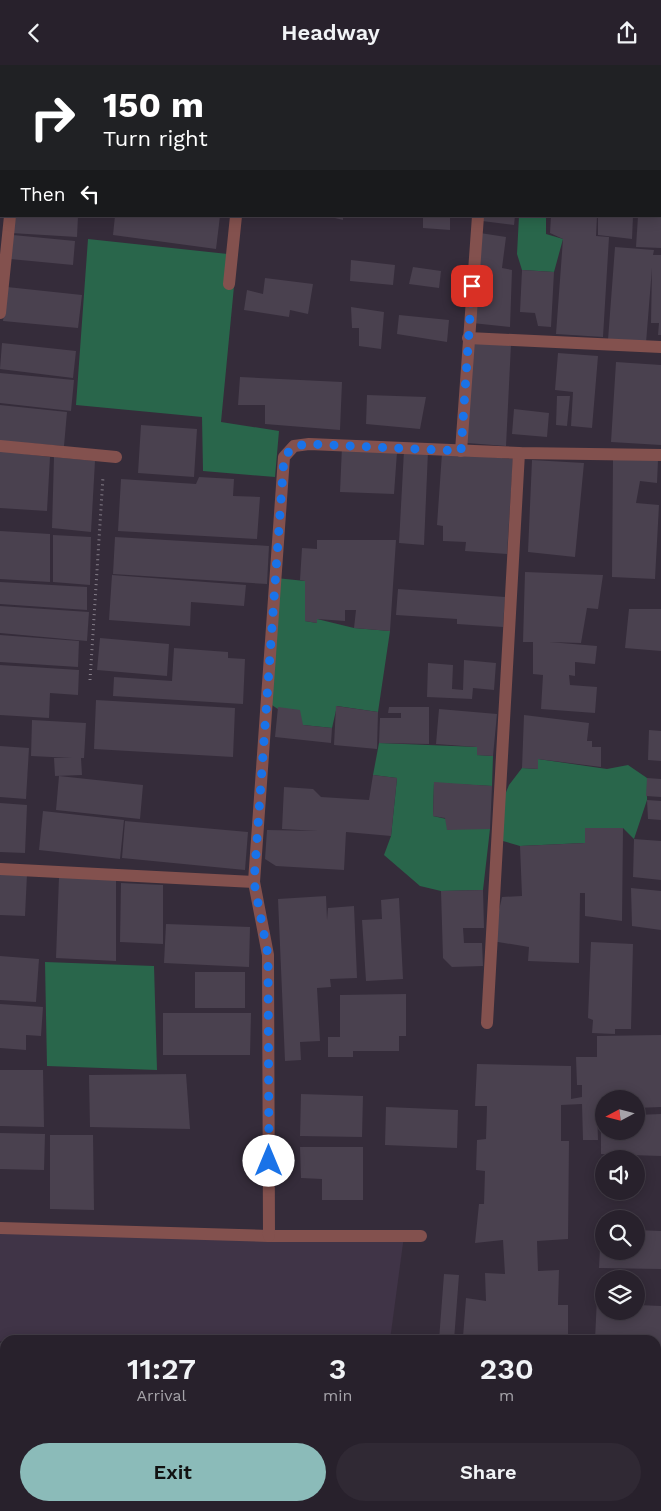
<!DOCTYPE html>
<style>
body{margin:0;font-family:"Work Sans",sans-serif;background:#302934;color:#f1f3f6;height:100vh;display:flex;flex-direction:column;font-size:19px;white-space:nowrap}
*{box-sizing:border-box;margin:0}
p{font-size:16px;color:#a5a3a9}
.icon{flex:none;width:28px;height:28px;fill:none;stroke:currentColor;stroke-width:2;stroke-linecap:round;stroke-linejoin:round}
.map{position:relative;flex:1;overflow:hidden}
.side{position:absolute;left:0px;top:1270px;width:661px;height:176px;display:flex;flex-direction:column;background:#28212c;border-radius:15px 15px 0 0;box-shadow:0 2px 12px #0003,0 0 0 1px #443e48}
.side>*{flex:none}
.banner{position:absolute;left:0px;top:0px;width:661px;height:152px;box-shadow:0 2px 12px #0003,0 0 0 1px #443e48;background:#202124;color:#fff;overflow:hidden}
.needle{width:32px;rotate:263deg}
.fabs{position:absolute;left:595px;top:1025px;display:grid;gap:10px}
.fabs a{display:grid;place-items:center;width:50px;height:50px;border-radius:50%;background:#28212c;box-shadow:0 2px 12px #0003,0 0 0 1px #443e48;font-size:25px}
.pin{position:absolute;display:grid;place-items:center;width:42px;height:42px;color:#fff;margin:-21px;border-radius:10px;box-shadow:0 2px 8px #0006}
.me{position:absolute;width:55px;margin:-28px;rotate:0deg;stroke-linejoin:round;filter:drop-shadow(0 0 4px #0008)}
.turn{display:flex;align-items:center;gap:18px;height:105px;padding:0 20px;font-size:22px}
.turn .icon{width:65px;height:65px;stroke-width:2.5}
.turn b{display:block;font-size:35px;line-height:42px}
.then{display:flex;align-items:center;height:48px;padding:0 20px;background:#0003;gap:10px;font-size:19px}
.eta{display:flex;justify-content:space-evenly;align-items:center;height:85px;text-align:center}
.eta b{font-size:30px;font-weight:600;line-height:35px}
.action{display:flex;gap:10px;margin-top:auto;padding:10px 20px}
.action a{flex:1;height:58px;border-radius:30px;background:#8bbbb9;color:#111;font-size:20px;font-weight:600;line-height:58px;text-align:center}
.action a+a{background:#302934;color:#f1f3f6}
header{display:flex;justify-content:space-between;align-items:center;height:65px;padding:0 20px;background:#28212c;font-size:22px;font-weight:600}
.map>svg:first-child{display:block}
.built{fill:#403447}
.green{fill:#29664b}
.building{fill:#4a414f}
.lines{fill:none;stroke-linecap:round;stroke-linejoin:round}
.path{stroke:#867f8a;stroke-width:3;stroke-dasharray:1 4;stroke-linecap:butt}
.minor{stroke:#83514e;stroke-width:12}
.route{stroke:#1a73e8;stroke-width:9;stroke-dasharray:0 16.2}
</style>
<header><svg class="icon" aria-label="back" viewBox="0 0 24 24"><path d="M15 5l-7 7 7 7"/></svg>Headway<svg class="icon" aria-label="share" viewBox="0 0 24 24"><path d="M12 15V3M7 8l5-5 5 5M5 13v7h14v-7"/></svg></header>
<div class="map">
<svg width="661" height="1446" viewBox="0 0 661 1446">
<rect width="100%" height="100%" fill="#352c3a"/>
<polygon class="built" points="0,1163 404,1171 390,1275 0,1276"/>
<g class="green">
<polygon points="559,0 661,0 661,15 660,1"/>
<polygon points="519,151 546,151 546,169 563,174 554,207 522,205 517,189"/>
<polygon points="88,174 237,190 221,357 279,366 275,412 203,406 202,352 76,340"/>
<polygon points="276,513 305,516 305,556 317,558 317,554 354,563 390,566 378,647 337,641 332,663 303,660 267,637"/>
<polygon points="379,678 477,682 477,690 493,691 492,721 434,718 433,751 490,764 483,825 441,826 420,821 384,790 391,771 397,713 373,710"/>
<polygon points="538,694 607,704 628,700 647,713 647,735 634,774 623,763 585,763 585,778 520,781 503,776 499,744 509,720 522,703 538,704"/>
<polygon points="45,897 154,901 157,1005 47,1001"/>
</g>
<g class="building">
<polygon points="12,151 78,151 77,172 11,168"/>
<polygon points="115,151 220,151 216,184 113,170"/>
<polygon points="327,151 343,151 343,155"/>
<polygon points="423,151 450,151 450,165 423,163"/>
<polygon points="482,151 515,151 514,160 482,156"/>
<polygon points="551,151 597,151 596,171 609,172 603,272 556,269 563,174 550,168"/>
<polygon points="598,151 633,151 632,174 598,170"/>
<polygon points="638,151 661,151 661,183 636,182"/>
<polygon points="480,168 506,172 502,203 512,205 510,262 472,258"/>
<polygon points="13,170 75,176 73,200 10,194"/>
<polygon points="615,182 654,185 653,190 661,190 661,270 658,270 659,258 651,258 652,203 646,278 608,275"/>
<polygon points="351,195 395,200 393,220 350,216"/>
<polygon points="413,202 441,206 439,223 409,219"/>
<polygon points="522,205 554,207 551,262 538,261 535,248 520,247"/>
<polygon points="265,213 313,219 308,249 290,245 289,252 244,245 247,225 263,229"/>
<polygon points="7,222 82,230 78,263 3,256"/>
<polygon points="351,242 384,247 381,284 359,281 359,263 352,263"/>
<polygon points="399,250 449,255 447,277 397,269"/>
<polygon points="470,277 511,279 506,381 467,378"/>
<polygon points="2,278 76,286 73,313 0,304"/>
<polygon points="558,288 598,291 592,363 571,361 573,327 555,325"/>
<polygon points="616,297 661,300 661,380 611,377"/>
<polygon points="0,308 74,315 71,346 0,338"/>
<polygon points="240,312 342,317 340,365 265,359 265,340 238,340"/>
<polygon points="367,330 426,332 420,364 366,359"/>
<polygon points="557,331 570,331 567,361 556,360"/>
<polygon points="0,340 67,347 64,381 0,376"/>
<polygon points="514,344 549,348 547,372 512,369"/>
<polygon points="141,360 197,364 194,412 138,408"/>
<polygon points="342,381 397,387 394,429 340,427"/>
<polygon points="404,385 428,386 424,480 399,478"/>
<polygon points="0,386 50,392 47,446 0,443"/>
<polygon points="442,388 513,394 507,489 465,486 466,477 443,476 443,461 437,460"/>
<polygon points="54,392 95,396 91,467 52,463"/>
<polygon points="613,394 658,395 657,418 640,416 636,438 659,440 655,514 612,512"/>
<polygon points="532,395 584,398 575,492 528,487"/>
<polygon points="199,412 234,414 233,431 260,432 257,474 118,466 121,414 196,419"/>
<polygon points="0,466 50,469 50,517 0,514"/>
<polygon points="53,470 91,472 90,520 53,517"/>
<polygon points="115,472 269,481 267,519 113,509"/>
<polygon points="317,475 396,475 390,566 354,563 356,545 345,545 345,556 317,554 317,558 305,556 305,516 300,515 302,483 317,484"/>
<polygon points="525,507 603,510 598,544 587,543 581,578 549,577 597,581 595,599 575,597 575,611 569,610 570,620 597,622 595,648 541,644 543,610 533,609 533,577 523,577"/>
<polygon points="112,510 246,520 244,541 191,537 190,561 109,555"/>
<polygon points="0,517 87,522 87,545 0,539"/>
<polygon points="398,524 505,532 503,562 457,559 457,554 396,550"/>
<polygon points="0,541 89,547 87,576 0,568"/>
<polygon points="629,544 661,544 661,586 625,583"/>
<polygon points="0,570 79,576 78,602 0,597"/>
<polygon points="100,573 169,579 167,611 97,605"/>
<polygon points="174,583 228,587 228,593 245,594 243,639 113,631 114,612 172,616"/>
<polygon points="464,595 496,598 494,625 473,623 472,634 427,632 428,598 453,600 452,624 463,625"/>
<polygon points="0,600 79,605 78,630 50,628 49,653 0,650"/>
<polygon points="96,635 235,643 233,692 94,684"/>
<polygon points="336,641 378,647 377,684 334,680"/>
<polygon points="278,642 300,645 303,660 332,663 331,678 275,672"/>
<polygon points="389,642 429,642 429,679 379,678 380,653 401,653 401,648 388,648"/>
<polygon points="439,644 497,649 493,691 477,690 477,682 436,679"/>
<polygon points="524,650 589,658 587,676 592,676 592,682 601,682 601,702 538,694 538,704 522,703"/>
<polygon points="32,655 86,658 84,693 81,693 82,710 55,711 54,693 72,693 31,691"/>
<polygon points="649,665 661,666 661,696 648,695"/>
<polygon points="0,681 29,683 26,734 0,732"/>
<polygon points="373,710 397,713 391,771 346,767 344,805 276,801 265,794 267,765 318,766 282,764 284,722 313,724 321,732 369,735"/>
<polygon points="59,711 143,720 140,754 56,745"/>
<polygon points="647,713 661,714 661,732 646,731"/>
<polygon points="434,717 492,721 490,764 447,765 445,753 433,751"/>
<polygon points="647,735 661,736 661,755 648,754"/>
<polygon points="0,738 27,740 25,788 0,787"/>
<polygon points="43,746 124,755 120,794 39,785"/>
<polygon points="125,756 248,767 245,805 122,793"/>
<polygon points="585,763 623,763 622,856 585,851 585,828 580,828 579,898 528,896 529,882 492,876 502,832 522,831 520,781 585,778"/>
<polygon points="634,774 661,776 661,815 633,812"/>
<polygon points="0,808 27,809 25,851 0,850"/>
<polygon points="59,812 116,815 116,896 56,893"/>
<polygon points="121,818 163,820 163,879 120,877"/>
<polygon points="631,823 661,826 661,865 632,861"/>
<polygon points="483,825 484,863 463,863 464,878 482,878 483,901 452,902 443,893 441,826"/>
<polygon points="326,831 327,855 328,843 354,841 357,913 330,914 331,922 317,923 320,976 300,977 301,995 285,996 278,834"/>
<polygon points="399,833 403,914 366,916 362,855 382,854 381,835"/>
<polygon points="166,859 250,862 249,902 164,898"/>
<polygon points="591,877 633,879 631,964 615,964 615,969 592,968 593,955 588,953"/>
<polygon points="0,891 39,894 36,937 0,935"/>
<rect x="195" y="907" width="50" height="36"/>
<polygon points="406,929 406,971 399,971 399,986 353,986 353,992 328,992 328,972 340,972 340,930"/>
<polygon points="0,939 43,942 41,971 26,970 26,985 0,983"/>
<polygon points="163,948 251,948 250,990 163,990"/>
<polygon points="661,970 661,1042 636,1043 636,1034 604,1034 604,1045 597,1045 598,1075 583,1075 582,1039 561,1040 561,1076 569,1076 568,1174 537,1176 538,1206 559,1205 558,1240 568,1240 568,1275 479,1275 479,1272 463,1272 466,1233 486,1236 485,1208 505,1209 503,1175 475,1178 479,1139 484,1139 485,1106 476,1105 477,1075 486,1074 487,1041 475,1041 477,999 571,1001 571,1034 582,1032 582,1020 577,1020 576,992 597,992 597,971"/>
<polygon points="0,1005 43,1005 44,1062 0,1061"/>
<polygon points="186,1009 190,1064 90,1062 89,1010"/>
<polygon points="301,1029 363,1031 362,1072 300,1071"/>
<polygon points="386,1042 458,1045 457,1083 385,1080"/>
<polygon points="661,1049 661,1091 601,1089 601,1050 604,1050 604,1066 636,1066 636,1050"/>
<polygon points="0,1068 45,1069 44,1105 0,1104"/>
<polygon points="50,1070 93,1070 94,1145 50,1144"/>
<polygon points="300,1082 363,1082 363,1135 322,1135 322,1114 301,1113"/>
<polygon points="601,1163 604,1164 604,1186 636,1186 636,1165 661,1166 661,1204 599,1203"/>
<polygon points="444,1209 459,1210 454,1275 439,1275"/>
<polygon points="597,1232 604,1232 604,1246 636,1246 636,1236 638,1240 661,1241 661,1332 656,1332 656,1275 595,1275"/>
<polygon points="0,1278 5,1278 5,1441 48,1441 47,1446 0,1446"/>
<polygon points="656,1390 661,1390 661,1446 614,1445 614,1441 656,1441"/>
<polygon points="185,1441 253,1441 252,1446 185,1446"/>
<polygon points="338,1441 368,1441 367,1446 337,1446"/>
<polygon points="460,1441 524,1441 524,1446 459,1446"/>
<polygon points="551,1441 580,1441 579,1446 551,1446"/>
<rect x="585" y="1441" width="25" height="5"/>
</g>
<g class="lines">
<polyline class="path" points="90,615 103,412"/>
<g class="minor">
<polyline points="24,1 25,0"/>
<polyline points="250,1 251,0"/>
<polyline points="363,1 363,0"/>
<polyline points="556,1 556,0"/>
<polyline points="660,105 661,105"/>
<polyline points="229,219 236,151"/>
<polyline points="0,248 10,151"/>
<polyline points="468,273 661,282"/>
<polyline points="0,381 116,392"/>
<polyline points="461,386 478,151"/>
<polyline points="0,804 254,817"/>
<polyline points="487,958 519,388"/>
<polyline points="0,1163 269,1171 421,1171"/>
<polyline points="269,1171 268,890 254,817 284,392 294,381 309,379 519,388 661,390"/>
</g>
</g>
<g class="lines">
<polyline class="route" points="269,1096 268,890 254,817 284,392 294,381 309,379 461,386 472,221"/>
</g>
</svg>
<div class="fabs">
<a><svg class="needle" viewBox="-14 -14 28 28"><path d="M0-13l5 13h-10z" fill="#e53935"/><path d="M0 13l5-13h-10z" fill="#a5a3a9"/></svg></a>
<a><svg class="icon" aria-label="sound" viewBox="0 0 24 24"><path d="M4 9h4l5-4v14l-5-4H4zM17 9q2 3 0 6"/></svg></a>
<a><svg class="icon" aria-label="search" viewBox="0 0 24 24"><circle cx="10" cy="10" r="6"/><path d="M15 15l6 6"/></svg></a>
<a><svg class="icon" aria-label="layers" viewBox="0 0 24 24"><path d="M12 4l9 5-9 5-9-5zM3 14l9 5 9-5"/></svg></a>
</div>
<div class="pin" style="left:472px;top:221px;background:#d93025"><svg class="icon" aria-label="arrive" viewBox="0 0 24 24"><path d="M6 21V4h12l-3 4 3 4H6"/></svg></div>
<svg class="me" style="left:269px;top:1096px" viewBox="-20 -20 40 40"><circle r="19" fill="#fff"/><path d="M0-13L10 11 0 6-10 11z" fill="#1a73e8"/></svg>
<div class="banner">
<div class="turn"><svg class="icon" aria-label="right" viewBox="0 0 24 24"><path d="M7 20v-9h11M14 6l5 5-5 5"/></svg><div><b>150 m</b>Turn right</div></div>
<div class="then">Then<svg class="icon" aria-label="left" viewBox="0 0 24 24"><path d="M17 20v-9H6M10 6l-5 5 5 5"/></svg></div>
</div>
<section class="side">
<div class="eta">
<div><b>11:27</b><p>Arrival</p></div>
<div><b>3</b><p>min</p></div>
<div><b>230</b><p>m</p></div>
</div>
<div class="action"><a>Exit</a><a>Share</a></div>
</section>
</div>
